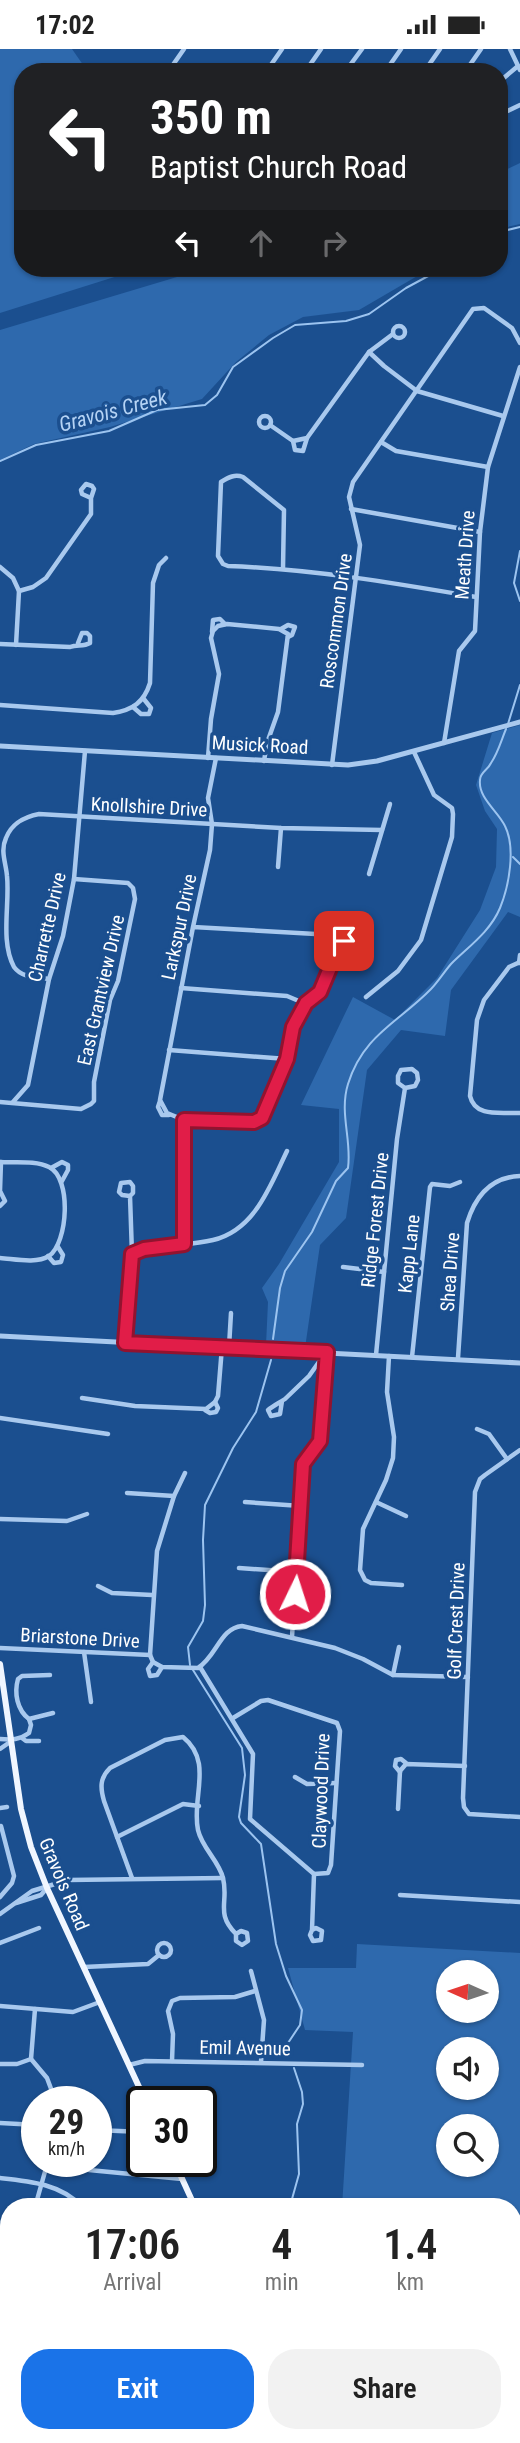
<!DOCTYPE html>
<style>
body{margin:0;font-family:"Roboto Condensed",sans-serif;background:#f2f2f2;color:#222;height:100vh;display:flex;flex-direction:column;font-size:26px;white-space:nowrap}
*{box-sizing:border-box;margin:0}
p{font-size:23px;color:#767676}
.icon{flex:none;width:38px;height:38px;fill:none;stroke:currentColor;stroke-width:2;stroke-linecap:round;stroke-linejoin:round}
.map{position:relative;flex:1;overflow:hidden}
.drawer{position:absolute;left:0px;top:2149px;width:522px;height:245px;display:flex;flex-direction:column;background:#fff;border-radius:28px 28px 0 0;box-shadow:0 2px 5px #0004}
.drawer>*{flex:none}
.hud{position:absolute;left:14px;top:14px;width:494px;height:214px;border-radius:28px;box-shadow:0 2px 5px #0004;background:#202124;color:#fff;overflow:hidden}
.needle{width:46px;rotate:273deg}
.tools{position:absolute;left:436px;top:1911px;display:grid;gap:14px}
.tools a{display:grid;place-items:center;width:63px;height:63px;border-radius:50%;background:#fff;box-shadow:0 2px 5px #0004;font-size:35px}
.speed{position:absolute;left:21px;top:2037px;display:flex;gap:14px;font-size:35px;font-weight:700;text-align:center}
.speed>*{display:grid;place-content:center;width:91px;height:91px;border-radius:50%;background:#fff;box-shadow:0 2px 5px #0004;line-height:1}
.speed small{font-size:18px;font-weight:400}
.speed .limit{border:4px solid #111;border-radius:10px;background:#fff;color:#111}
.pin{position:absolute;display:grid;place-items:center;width:60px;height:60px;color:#fff;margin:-30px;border-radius:14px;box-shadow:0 4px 10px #0006}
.me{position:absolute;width:77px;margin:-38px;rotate:4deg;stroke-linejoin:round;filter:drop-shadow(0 0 5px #0008)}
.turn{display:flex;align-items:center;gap:24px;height:147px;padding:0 21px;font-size:32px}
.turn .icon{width:91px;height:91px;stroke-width:2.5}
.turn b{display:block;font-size:49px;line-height:60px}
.lanes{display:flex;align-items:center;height:66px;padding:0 21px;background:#0003;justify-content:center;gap:35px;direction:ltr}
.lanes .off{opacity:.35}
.eta{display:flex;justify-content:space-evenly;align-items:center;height:119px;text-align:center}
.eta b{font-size:42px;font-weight:600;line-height:49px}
.cta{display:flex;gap:14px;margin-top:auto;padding:14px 21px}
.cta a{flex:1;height:80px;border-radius:28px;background:#1a73e8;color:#fff;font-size:28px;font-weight:600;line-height:80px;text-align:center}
.cta a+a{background:#f2f2f2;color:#222}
.status{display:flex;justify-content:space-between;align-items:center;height:49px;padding:0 35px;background:#fff;direction:ltr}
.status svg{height:19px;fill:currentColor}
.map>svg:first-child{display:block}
.green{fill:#2e69ad;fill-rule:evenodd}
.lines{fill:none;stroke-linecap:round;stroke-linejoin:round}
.stream{stroke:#9cc4f0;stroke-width:2}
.minor{stroke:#a9c9ee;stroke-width:4.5}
.tertiary{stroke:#a9c9ee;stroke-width:5}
.primary{stroke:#f0f6ff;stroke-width:6}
.route-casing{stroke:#92132f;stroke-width:18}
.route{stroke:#e11d48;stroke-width:12}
.labels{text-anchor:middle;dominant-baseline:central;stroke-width:7;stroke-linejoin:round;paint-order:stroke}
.street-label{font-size:19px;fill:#fff;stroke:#1b4f8f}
.water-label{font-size:21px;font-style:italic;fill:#b5d3f5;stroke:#1b4f8f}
</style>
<div class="status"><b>17:02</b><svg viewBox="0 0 49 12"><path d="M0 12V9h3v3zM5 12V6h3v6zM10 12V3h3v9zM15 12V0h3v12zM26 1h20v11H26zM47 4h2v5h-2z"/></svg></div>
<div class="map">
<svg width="520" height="2394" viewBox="0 0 520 2394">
<rect width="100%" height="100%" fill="#1b4f8f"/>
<g class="green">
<polygon points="0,0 72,0 88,23 23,23 23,219 143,219 0,264"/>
<polygon points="520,114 520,175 499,180 499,124"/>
<polygon points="207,219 431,219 359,261 303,268 269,286 236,313 202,350 110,378 34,395 0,411 0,281"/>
<polygon points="520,676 520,868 508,863 451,941 445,987 401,981 367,1021 346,1169 320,1196 305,1299 266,1296 268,1253 262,1239 279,1215 339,1113 339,1060 301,1056 353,948 395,971 437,929 480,861 496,818 497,780 485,762 476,736 492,684"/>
<path d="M357 1895 520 1904V2191H513V2158H342L353 1983 305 1981 288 1919H356ZM448 1923H486V1962H448ZM448 2000H486V2039H448ZM448 2077H486V2116H448Z"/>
</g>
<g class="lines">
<g class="stream">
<polyline points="499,183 520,178"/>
<polyline points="0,412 36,396 109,382 157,361 205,356 217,346 233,318 273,289 295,276 346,272 369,265 406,239 443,219"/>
<polyline points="520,502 514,534 520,552"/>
<polyline points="508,675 520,636"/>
<polyline points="513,808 520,815"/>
<path d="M273 1290 280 1239 285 1222 312 1183 336 1132 348 1119C352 1091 339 1064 348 1035 363 986 399 973 431 940 438 933 444 923 451 915 468 898 490 883 500 859 509 837 516 799 505 777 498 762 478 749 480 731 480 723 488 721 491 714 498 704 501 692 506 680"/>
<polyline points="190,1616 188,1598 203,1572 205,1556 203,1491 205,1456 233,1399 256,1363 271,1311"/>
<polyline points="193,1621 242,1699 245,1726 239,1768 241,1774 261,1795 276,1895 286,1927 302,1961 300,1976 288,1994 287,2007"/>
<polyline points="292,2150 299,2125 297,2075 303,2055 302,2043 294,2019"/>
<polyline points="289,2158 289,2157"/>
<polyline points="382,2385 384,2394"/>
</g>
<g class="minor">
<polyline points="510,0 520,21"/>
<polyline points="168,23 184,0"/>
<polyline points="266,23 282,0"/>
<polyline points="305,23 321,0"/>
<polyline points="345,23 362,0"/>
<polyline points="385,23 401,0"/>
<polyline points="424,23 440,0"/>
<polyline points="465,23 481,0"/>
<polyline points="499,33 518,17"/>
<polyline points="499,66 520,56"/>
<circle cx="399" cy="283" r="6"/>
<polyline points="369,303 384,317 417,342 503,367"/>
<circle cx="265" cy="373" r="6"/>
<polyline points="270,376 293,392 307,389 369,303 393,285"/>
<polyline points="293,392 295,401 303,402 307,389"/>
<polyline points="381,393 396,402 488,418"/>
<polyline points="351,460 480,483"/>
<polyline points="0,518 13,529 19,542 16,596"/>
<path d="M283 519 284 461 243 428C235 425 229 428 221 433L218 507 223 515 228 517C312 520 394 534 476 548"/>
<polyline points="19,542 33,538 46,529 91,465 91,449 82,445 81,441 86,435 92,437 94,440 91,449"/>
<polyline points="281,580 288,576 295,578 292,586 288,588"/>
<polyline points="212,583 213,571 220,570 225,575"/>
<path d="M0 595 70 598C77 595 83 598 90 594V587L87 584H82L78 594"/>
<path d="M0 656 113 664C133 661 144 653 150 634L153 534 159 516 166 509"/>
<polyline points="133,658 141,665 149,665 151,659 143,649"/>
<polyline points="444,694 459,602 475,582 480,483 488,418 520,318"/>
<polyline points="208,709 211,670 219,625 211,589 213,582 218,577 227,575 279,580 288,585 278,663 267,694 264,712"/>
<polyline points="332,716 360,496 349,448 353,433 473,260 484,259 512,279 520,294"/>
<polyline points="278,818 281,779"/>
<polyline points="369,825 390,755"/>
<polyline points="193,878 333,886 338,889 340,896 320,943 306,955 293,978 287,1010 262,1069 255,1073 184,1071 167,1064 160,1051 193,878 210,801 212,775 208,749 216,709"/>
<polyline points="333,886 337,883 343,884 344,893 340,895"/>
<path d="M520 913 509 918 484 951 477 971 470 1047C475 1069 501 1063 520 1064"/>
<polyline points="519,914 520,906"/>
<path d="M49 930C36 928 22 929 14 918 0 892 10 855 7 827 6 814 0 802 6 789 12 774 24 768 39 765L281 779 382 781"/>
<polyline points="181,939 287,947 306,955"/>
<polyline points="366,948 398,922 421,891 452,788 453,765 452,759 434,746 414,703"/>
<polyline points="169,1001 287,1010"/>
<polyline points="160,1052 158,1058 162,1066 169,1066"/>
<polyline points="0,1053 81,1060 91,1055 94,1052 94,1033 110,951 118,932 135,850 133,839 128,834 74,830"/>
<polyline points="13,1053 28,1036 49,930 63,887 74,830 85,702"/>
<path d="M0 1113C14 1114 36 1111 49 1118 72 1129 68 1194 49 1207 36 1215 15 1210 0 1209"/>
<polyline points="51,1119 62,1113 68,1116 68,1121 62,1132"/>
<polyline points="0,1157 5,1152 0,1142 1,1113"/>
<polyline points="184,1194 184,1071"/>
<path d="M132 1205C158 1196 186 1197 213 1191 255 1181 270 1137 287 1102"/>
<polyline points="48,1207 54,1214 61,1213 63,1206 58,1198"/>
<polyline points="343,1218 384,1223"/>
<polyline points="125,1294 132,1205 130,1147 133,1144 133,1137 130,1133 121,1134 119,1143 122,1146 130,1147"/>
<polyline points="229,1298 231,1264"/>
<polyline points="376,1306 397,1090 405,1039 398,1034 398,1027 401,1021 412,1020 417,1024 418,1031 415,1037 405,1039"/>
<polyline points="389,1307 387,1343 394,1388 393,1409 386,1431 363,1480 360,1521 365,1531 371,1534 402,1536"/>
<polyline points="412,1308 430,1138 432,1135 450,1137 460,1133"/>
<path d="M458 1309 467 1174C475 1148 491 1128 520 1127"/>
<polyline points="82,1349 135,1357 206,1360 215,1353 218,1347 222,1298"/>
<path d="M282 1352 280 1365 271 1367 268 1361C273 1357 279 1354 285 1350L309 1327 326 1303"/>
<polyline points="205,1361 210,1364 216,1363 218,1359 215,1353"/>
<polyline points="0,1369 108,1385"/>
<polyline points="477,1380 489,1385 507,1410"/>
<polyline points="520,1401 485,1426 480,1430 475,1443 463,1749 464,1758 469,1765 520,1768"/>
<polyline points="127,1444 174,1447"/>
<polyline points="245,1453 301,1457"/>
<polyline points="376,1453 406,1467"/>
<polyline points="0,1470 67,1472 87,1465"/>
<polyline points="239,1519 297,1523"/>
<polyline points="98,1537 112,1544 152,1546"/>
<polyline points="292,1588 303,1415 320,1392 327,1304"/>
<polyline points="0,1599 150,1606"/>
<polyline points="84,1603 91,1653"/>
<path d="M150 1606 153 1613 162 1618 198 1619C217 1607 220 1579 242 1577L335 1599 363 1610 393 1626 468 1628"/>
<polyline points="150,1606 157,1502 174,1447 185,1424"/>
<polyline points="153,1613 148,1620 150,1627 157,1626 162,1618"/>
<polyline points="200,1618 253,1705 250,1770 314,1825 312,1881 310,1886 313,1892 321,1891 322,1882 316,1879 312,1881"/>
<polyline points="393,1626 399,1598"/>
<polyline points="233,1669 261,1652 268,1651 337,1674 340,1682 331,1816 328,1824 314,1825"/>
<path d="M29 1670C17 1661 14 1644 18 1630L22 1627 50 1626"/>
<polyline points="22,1689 26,1692 39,1692"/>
<path d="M0 1690C12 1691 19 1691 29 1684L31 1676 29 1670 53 1664"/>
<polyline points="0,1700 10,1693"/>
<polyline points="400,1723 395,1717 396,1711 401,1710 406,1714"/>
<polyline points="295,1728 307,1735 336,1734"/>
<polyline points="0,1759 7,1758"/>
<polyline points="398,1760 400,1722 406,1715 465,1717"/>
<polyline points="117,1788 183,1755 199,1757"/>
<path d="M132 1829 104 1752C100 1738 100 1729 110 1719L165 1691 183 1688C214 1713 191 1749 198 1781 202 1799 219 1812 223 1829 229 1853 215 1864 236 1885V1892L242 1896 248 1892 247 1884 241 1882 236 1885"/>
<polyline points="400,1846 520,1853"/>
<polyline points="0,1848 12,1834 14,1827 1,1777"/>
<polyline points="16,1854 41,1846 47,1839"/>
<polyline points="0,1865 32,1842 68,1831 223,1829"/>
<polyline points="0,1894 39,1879"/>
<circle cx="164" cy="1901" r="7"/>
<polyline points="84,1918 148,1915 159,1906"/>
<polyline points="251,1922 264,1971 261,2013"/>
<polyline points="0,1957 73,1963 100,1953"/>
<polyline points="35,1960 31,2010 47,2029 56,2053"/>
<polyline points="172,2012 173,1985 168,1962 172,1952 180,1949 235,1948 255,1942"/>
<polyline points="0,2015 17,2015 31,2010"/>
<polyline points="129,2016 145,2012 362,2016"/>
<polyline points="0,2074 37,2076"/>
<polyline points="96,2081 142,2083"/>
<polyline points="89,2112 89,2121 182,2130"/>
<path d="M0 2129C29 2132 62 2135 82 2158"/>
<polyline points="35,2158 48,2112"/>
<polyline points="513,2245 520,2258"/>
<polyline points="0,2322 9,2320"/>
<polyline points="513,2368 520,2365"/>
<polyline points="437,2385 438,2394"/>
</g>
<g class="tertiary">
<polyline points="0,697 348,716 377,712 520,673"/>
<polyline points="0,1287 520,1314"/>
</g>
<g class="primary">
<polyline points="0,1615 21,1760 31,1798 47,1839 146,2053"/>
<polyline points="174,2112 195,2158"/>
<polyline points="305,2385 311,2394"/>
</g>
</g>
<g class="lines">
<g class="route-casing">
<polyline id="route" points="295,1545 303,1415 320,1392 327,1303 125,1294 132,1205 144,1200 184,1195 184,1071 254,1073 262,1069 287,1010 293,978 306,954 320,943 340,895 344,892"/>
</g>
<use href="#route" class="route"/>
</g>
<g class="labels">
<g class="street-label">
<text transform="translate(465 506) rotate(-86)">Meath Drive</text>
<text transform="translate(336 572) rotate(-82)">Roscommon Drive</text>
<text transform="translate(260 696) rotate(3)">Musick Road</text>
<text transform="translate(149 758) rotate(3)">Knollshire Drive</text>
<text transform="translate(47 878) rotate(-77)">Charrette Drive</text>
<text transform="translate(179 878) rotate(-78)">Larkspur Drive</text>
<text transform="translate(101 941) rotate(-77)">East Grantview Drive</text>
<text transform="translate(375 1171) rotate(-84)">Ridge Forest Drive</text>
<text transform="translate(409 1205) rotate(-84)">Kapp Lane</text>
<text transform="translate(450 1223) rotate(-86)">Shea Drive</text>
<text transform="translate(456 1572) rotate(-88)">Golf Crest Drive</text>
<text transform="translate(80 1589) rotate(3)">Briarstone Drive</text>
<text transform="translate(321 1742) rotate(-88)">Claywood Drive</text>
<text transform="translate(64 1835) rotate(67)">Gravois Road</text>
<text transform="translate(245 1999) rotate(1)">Emil Avenue</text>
</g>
<g class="water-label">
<text transform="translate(113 362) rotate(-15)">Gravois Creek</text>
</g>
</g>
</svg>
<div class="tools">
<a><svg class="needle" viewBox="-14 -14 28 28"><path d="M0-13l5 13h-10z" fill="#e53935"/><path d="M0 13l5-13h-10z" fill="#767676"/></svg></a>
<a><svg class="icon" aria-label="sound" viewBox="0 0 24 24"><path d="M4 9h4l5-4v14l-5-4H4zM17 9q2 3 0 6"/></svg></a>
<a><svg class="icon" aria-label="search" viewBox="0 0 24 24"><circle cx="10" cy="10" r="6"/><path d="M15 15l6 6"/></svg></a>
</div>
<div class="speed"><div>29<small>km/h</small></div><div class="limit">30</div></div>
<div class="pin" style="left:344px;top:892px;background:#d93025"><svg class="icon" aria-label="arrive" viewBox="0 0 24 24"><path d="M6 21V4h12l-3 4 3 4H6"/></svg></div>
<svg class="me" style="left:295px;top:1545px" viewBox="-20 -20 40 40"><circle r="17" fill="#e11d48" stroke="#fff" stroke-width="3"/><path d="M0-11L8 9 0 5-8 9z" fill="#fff"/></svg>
<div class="hud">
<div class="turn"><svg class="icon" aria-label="left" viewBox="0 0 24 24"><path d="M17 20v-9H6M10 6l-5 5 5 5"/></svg><div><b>350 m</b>Baptist Church Road</div></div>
<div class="lanes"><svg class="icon" aria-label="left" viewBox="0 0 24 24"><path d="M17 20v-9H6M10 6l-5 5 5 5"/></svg><svg class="icon off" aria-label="ahead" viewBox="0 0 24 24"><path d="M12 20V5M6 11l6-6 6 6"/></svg><svg class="icon off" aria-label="right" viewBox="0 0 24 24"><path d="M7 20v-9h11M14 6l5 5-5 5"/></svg></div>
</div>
<section class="drawer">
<div class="eta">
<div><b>17:06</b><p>Arrival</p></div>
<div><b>4</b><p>min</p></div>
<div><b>1.4</b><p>km</p></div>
</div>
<div class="cta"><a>Exit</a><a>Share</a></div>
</section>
</div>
